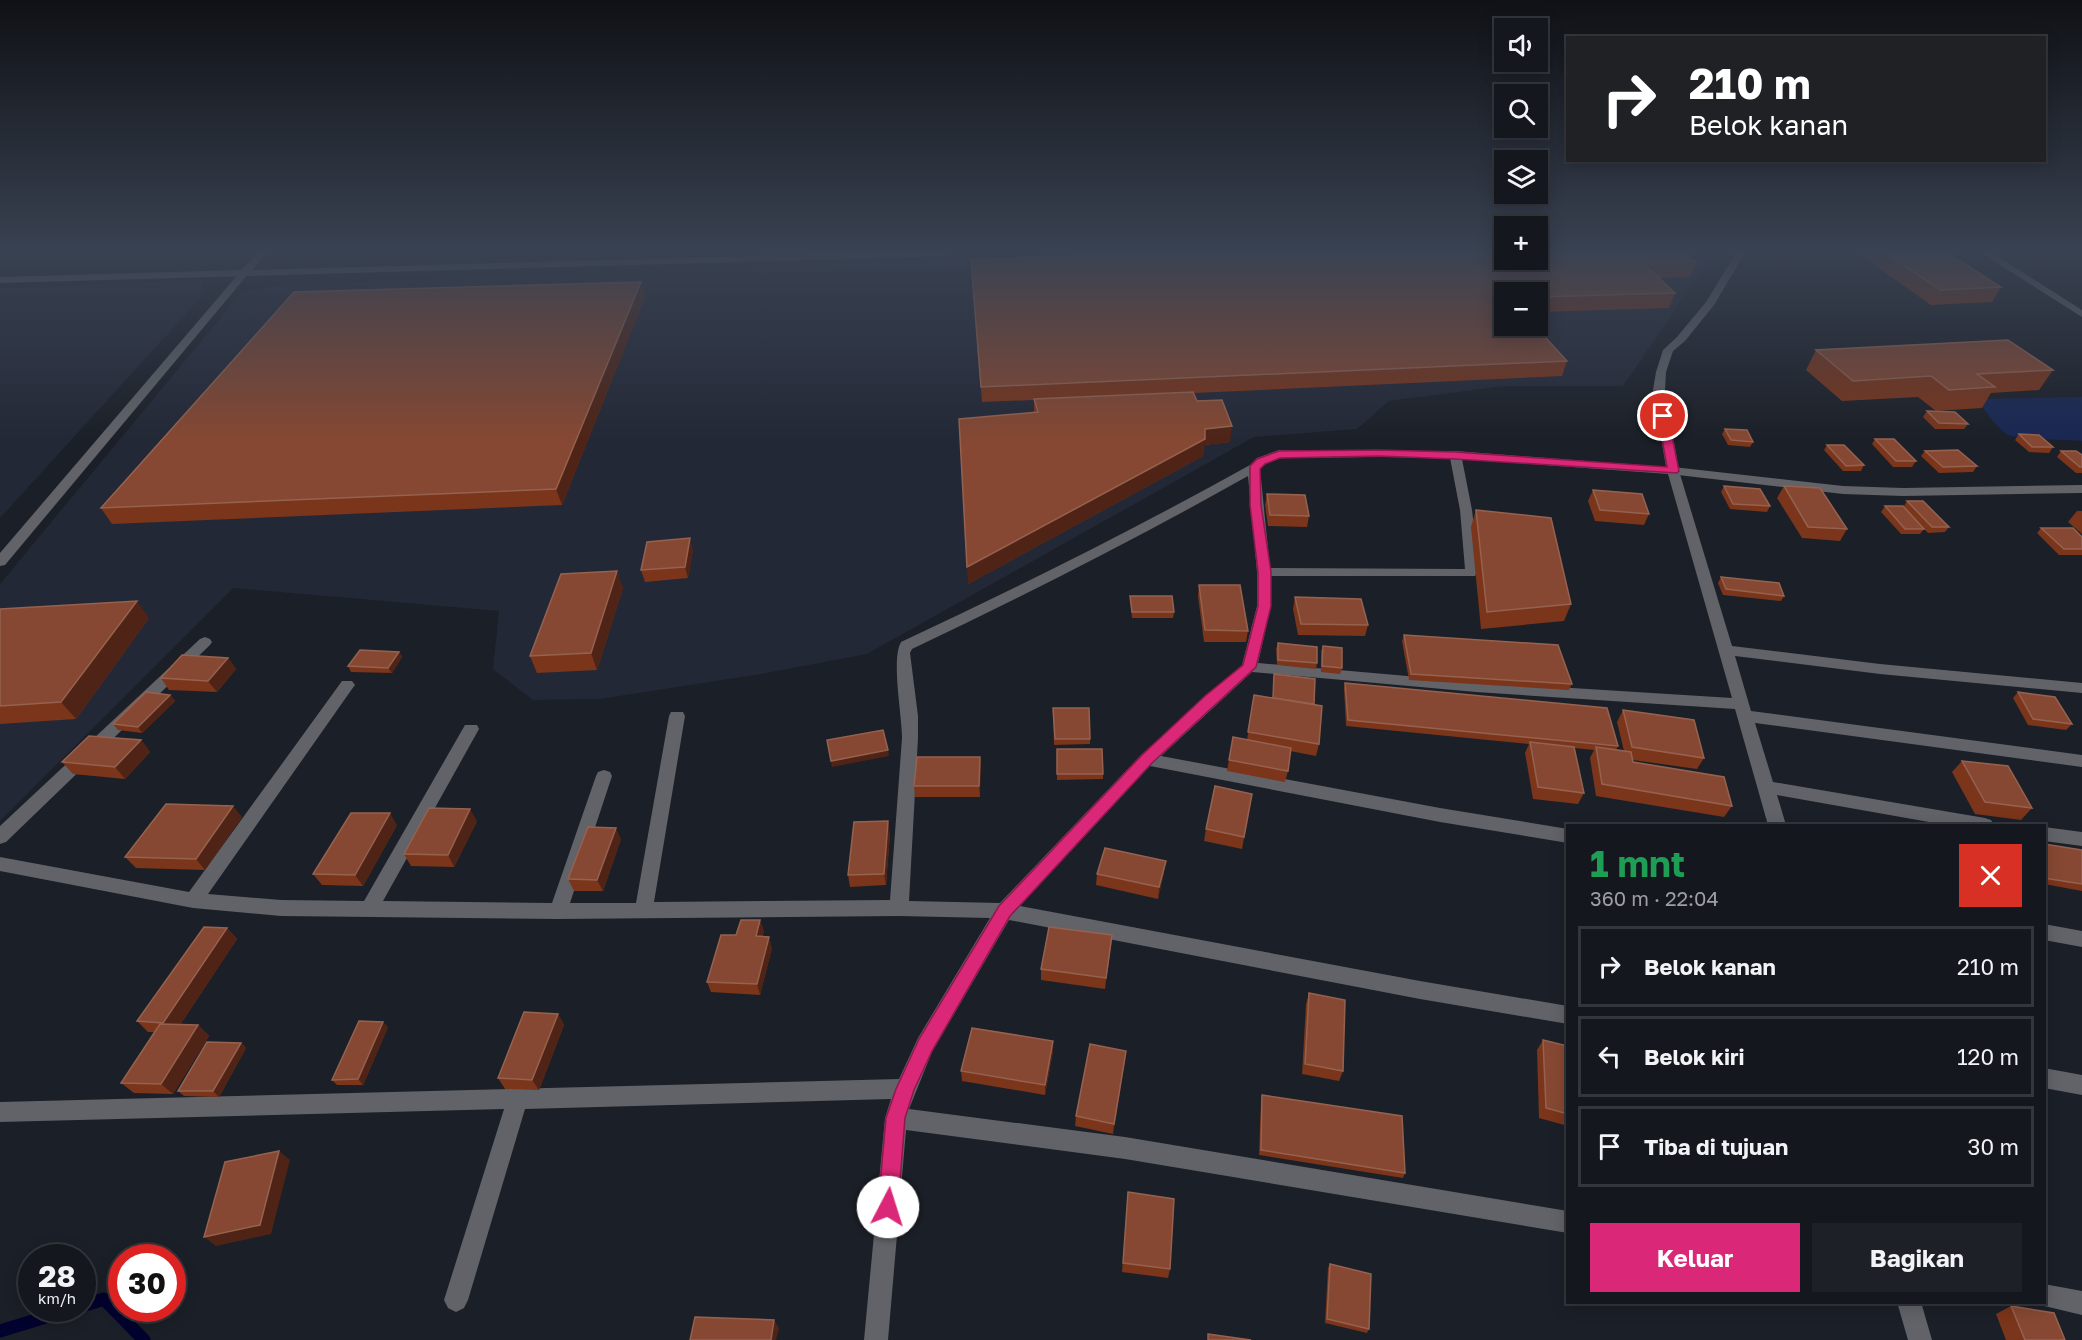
<!DOCTYPE html>
<html lang="id">
<meta charset="utf-8">
<style>
body{margin:0;font-family:"Golos Text",sans-serif;background:#1d2026;color:#f1f3f6;height:100vh;display:flex;flex-direction:column;font-size:22px;white-space:nowrap}
*{box-sizing:border-box;margin:0}
p{font-size:20px;color:#9d9fa4}
.icon{flex:none;width:33px;height:33px;fill:none;stroke:currentColor;stroke-width:2;stroke-linecap:round;stroke-linejoin:round}
.map{position:relative;flex:1;overflow:hidden}
.side{position:absolute;left:1566px;top:824px;width:480px;height:480px;display:flex;flex-direction:column;background:#14171d;border-radius:0px;box-shadow:0 3px 15px #0003,0 0 0 2px #33363b}
.side>*{flex:none}
.hud{position:absolute;left:1566px;top:36px;width:480px;height:126px;border-radius:0px;box-shadow:0 3px 15px #0003,0 0 0 2px #33363b;background:#202124;color:#fff;overflow:hidden}
.controls{position:absolute;left:1494px;top:18px;display:grid;gap:12px}
.controls a{display:grid;place-items:center;width:54px;height:54px;border-radius:0px;background:#14171d;box-shadow:0 3px 15px #0003,0 0 0 2px #33363b;font-size:30px}
.speed{position:absolute;left:18px;top:1244px;display:flex;gap:12px;font-size:30px;font-weight:700;text-align:center}
.speed>*{display:grid;place-content:center;width:78px;height:78px;border-radius:50%;background:#14171d;box-shadow:0 3px 15px #0003,0 0 0 2px #33363b;line-height:1}
.speed small{font-size:15px;font-weight:400}
.speed .limit{border:9px solid #d22;background:#fff;color:#111}
.pin{position:absolute;display:grid;place-items:center;width:51px;height:51px;color:#fff;margin:-26px;border:3px solid #fff;border-radius:50%;box-shadow:0 2px 6px #0007}
.me{position:absolute;width:66px;margin:-33px;rotate:5deg;stroke-linejoin:round;filter:drop-shadow(0 0 4px #0008)}
.turn{display:flex;align-items:center;gap:21px;height:126px;padding:0 24px;font-size:27px}
.turn .icon{width:78px;height:78px;stroke-width:2.5}
.turn b{display:block;font-size:42px;line-height:51px}
.round{display:grid;place-items:center;flex:none;width:63px;height:63px;border-radius:0px;background:#1d2026}
.headline{display:flex;align-items:center;justify-content:space-between;height:102px;padding:0 24px}
h1{font-size:36px;font-weight:700;line-height:45px;color:#1e9e55}
.action{display:flex;gap:12px;margin-top:auto;padding:12px 24px}
.action a{flex:1;height:69px;border-radius:0px;background:#db2777;color:#fff;font-size:24px;font-weight:700;line-height:69px;text-align:center}
.action a+a{background:#1d2026;color:#f1f3f6}
ul{padding:0;list-style:none}
li{display:flex;align-items:center;gap:18px;height:81px;margin:0 12px 9px;padding:0 12px;border:3px solid #33363b;border-radius:0px}
li div{flex:1}
li b{display:block;font-size:22px}
li em{font-style:normal}
.map>svg:first-child{display:block}
.built{fill:#232836;fill-rule:evenodd}
.green{fill:#192752}
.lines{fill:none;stroke-linecap:round;stroke-linejoin:round}
.stream{stroke:#02022e;stroke-width:13}
.minor{fill:#616368;fill-rule:evenodd}
.tertiary{fill:#616368;fill-rule:evenodd}
.wall{fill:#7a351b}
.shaded-wall{fill:#4f2416}
.building{fill:#864832;stroke:#956250;stroke-width:1.5}
.route{fill:#db2777;stroke:#8e194d;stroke-width:1.5}
</style>
<div class="map">
<svg width="2082" height="1340" viewBox="0 0 2082 1340">
<rect width="100%" height="100%" fill="#1b1f27"/>
<g class="built">
<path d="M1132 253H1504V260H1538V253H1714L1623 386H1504L1389 401 1357 429 1254 437 867 654 761 674 600 699 533 700 493 669 499 611 233 588 0 821V584L242 292 281 285ZM1504 292H1538V326H1504Z"/>
<polygon points="202,280 204,294 0,518 0,288"/>
</g>
<path class="green" d="M2082 397V441C2069 440 2014 440 2006 434 1992 424 1987 410 1975 399Z"/>
<g class="lines">
<g class="stream">
<polyline points="82,1306 104,1299 144,1340"/>
<polyline points="0,1331 75,1308"/>
</g>
<g class="minor">
<path d="M1736 253H1745L1714 305 1685 341 1673 351 1666 372 1665 390 1679 471 1732 646 1880 664 2082 683V693L1880 674 1735 656 1751 711 2082 755V767L1755 723 1773 782 1985 818 1991 820 1994 825H1946L1777 795 1786 825H1768L1735 709 1476 692 1252 672 1161 756 1440 808 1568 829V843L1440 822 1150 766 1020 906 1420 981 1568 1006V1024L1420 999 1009 920 932 1052 909 1109 1125 1137 1568 1211V1233L1125 1159 906 1130 888 1340H864L885 1118 891 1099 525 1109 468 1300 464 1308 456 1312 448 1308 444 1300 504 1109 0 1122V1102L899 1079 918 1038 990 918 899 916 558 919 281 916 193 908 0 871V857L189 892 342 681H352L355 685 352 689 208 894 281 900 364 901 465 725H477L479 729 383 901 552 903 596 776 598 772 604 770 610 772 612 776 570 903H636L669 716 671 712H683L685 716 654 902 890 900 902 738C902 715 891 659 901 642 1019 587 1135 529 1250 465L1257 458 1279 450 1455 451 1666 467 1653 390 1656 372 1663 350 1677 337 1706 302ZM1379 457 1450 458 1460 510 1465 569 1270 568 1260 469 1265 464 1281 458ZM1462 459 1668 474 1732 698 1476 682 1258 663 1271 606V576H1475L1479 568 1472 510ZM1248 476 1257 572V606L1242 665 1141 755 1000 903 909 901 918 738V716L910 653 912 649C1026 595 1138 538 1248 476Z"/>
<polygon points="1981,253 1992,253 2082,310 2082,317"/>
<polygon points="241,271 249,273 5,565 0,566 0,553"/>
<polygon points="205,637 210,639 212,642 210,645 6,842 0,844 0,826 200,639"/>
<polygon points="2044,827 2082,832 2082,846 2044,841"/>
<polygon points="2044,924 2082,931 2082,947 2044,940"/>
<polygon points="2044,1068 2082,1075 2082,1095 2044,1088"/>
<polygon points="2044,1284 2082,1291 2082,1315 2036,1304 2035,1302 2044,1302"/>
<polygon points="1897,1302 1921,1302 1932,1340 1908,1340"/>
</g>
<g class="tertiary">
<polygon points="258,253 268,253 252,270 858,253 948,253 944,256 0,283 0,277 241,270"/>
<polygon points="1673,467 1843,486 1903,488 2082,485 2082,493 1903,496 1843,494 1669,474 1669,468"/>
</g>
</g>
<g class="wall">
<polygon points="1857,253 1948,253 2001,287 1992,302 1931,305"/>
<polygon points="971,260 1696,262 1690,277 1659,278 1675,293 1669,308 1538,312 1538,292 1504,292 1567,361 1562,376 1194,393 1197,401 1230,442 1204,445 1203,456 968,584 1034,413 1034,400 982,402"/>
<polygon points="641,282 645,297 562,505 112,524 101,508"/>
<polygon points="1816,350 2053,370 2039,390 1991,393 1982,408 1936,411 1918,397 1842,401 1806,370"/>
<polygon points="1927,411 1968,424 1964,429 1935,429 1923,417"/>
<polygon points="1725,429 1753,442 1750,447 1728,445 1722,434"/>
<polygon points="2019,434 2053,447 2049,453 2029,452 2015,440"/>
<polygon points="1875,439 1916,461 1912,467 1893,467 1872,444"/>
<polygon points="1827,445 1864,465 1861,471 1843,471 1824,450"/>
<polygon points="1925,451 1977,466 1973,472 1939,473 1921,456"/>
<polygon points="2061,451 2082,455 2082,473 2076,473 2057,457"/>
<polygon points="1724,486 1770,506 1767,512 1730,509 1721,492"/>
<polygon points="1784,486 1847,529 1840,541 1802,538 1777,498"/>
<polygon points="1593,490 1649,514 1644,525 1595,521 1588,501"/>
<polygon points="1267,494 1309,516 1307,527 1268,526 1265,505"/>
<polygon points="1907,501 1949,527 1945,532 1928,533 1915,519 1924,529 1920,534 1901,534 1881,512 1885,506 1904,506"/>
<polygon points="1476,510 1571,604 1564,621 1481,629 1471,527"/>
<polygon points="2077,511 2082,511 2082,534 2068,522"/>
<polygon points="2041,528 2082,537 2082,555 2059,555 2037,533"/>
<polygon points="693,550 688,578 645,582 641,570"/>
<polygon points="1721,577 1784,596 1781,601 1723,595 1718,583"/>
<polygon points="1199,585 1248,631 1246,642 1204,642 1198,596"/>
<polygon points="623,588 597,670 537,673 530,656"/>
<polygon points="1130,596 1174,612 1173,618 1132,618"/>
<polygon points="1295,597 1368,625 1365,636 1298,635 1293,609"/>
<polygon points="0,609 149,618 76,719 0,724"/>
<polygon points="1404,635 1572,684 1569,690 1409,680 1402,641"/>
<polygon points="1278,643 1317,663 1316,669 1277,665 1276,649"/>
<polygon points="1323,646 1342,668 1340,674 1321,672 1321,651"/>
<polygon points="399,652 402,657 392,673 351,672 348,666"/>
<polygon points="228,658 236,669 217,692 169,690 161,678"/>
<polygon points="1274,674 1314,704 1319,744 1316,756 1290,751 1288,771 1285,782 1227,771 1233,737 1247,740 1254,695 1273,698"/>
<polygon points="1345,683 1618,746 1616,750 1624,751 1617,722 1623,710 1704,758 1697,769 1633,760 1633,762 1732,806 1724,817 1596,796 1590,758 1594,750 1574,748 1584,793 1578,804 1533,799 1525,753 1529,744 1346,726 1344,689"/>
<polygon points="2018,692 2072,724 2066,730 2028,725 2013,698"/>
<polygon points="170,695 175,701 142,733 118,730 113,724"/>
<polygon points="1053,708 1090,739 1090,744 1054,745"/>
<polygon points="141,740 150,752 125,779 73,774 62,762"/>
<polygon points="1057,749 1103,774 1103,779 1057,780"/>
<polygon points="980,757 980,797 915,797 914,786"/>
<polygon points="1962,761 2032,808 2021,820 1975,814 1952,772"/>
<polygon points="1252,794 1242,849 1204,841 1206,829"/>
<polygon points="242,817 205,870 136,868 125,857"/>
<polygon points="477,821 454,867 411,866 404,854"/>
<polygon points="397,825 363,886 322,885 313,874"/>
<polygon points="890,833 886,885 850,887 848,875"/>
<polygon points="621,839 603,891 574,891 568,879"/>
<polygon points="2044,844 2082,850 2082,891 2044,884"/>
<polygon points="1164,872 1158,899 1096,885 1097,874"/>
<polygon points="760,920 764,932 762,937 772,948 760,995 711,992 707,982 736,935"/>
<polygon points="227,928 237,939 180,1025 198,1025 209,1036 173,1094 134,1093 121,1083 154,1032 148,1032 137,1021"/>
<polygon points="1111,946 1105,989 1041,980 1041,969"/>
<polygon points="1309,993 1343,1071 1339,1081 1302,1074 1306,1004"/>
<polygon points="558,1014 564,1025 539,1090 505,1089 498,1078"/>
<polygon points="388,1027 363,1085 337,1085 332,1080"/>
<polygon points="1543,1040 1568,1046 1568,1126 1539,1118 1537,1050"/>
<polygon points="1053,1041 1053,1051 1045,1095 962,1081 961,1071"/>
<polygon points="241,1043 246,1048 219,1097 184,1096 178,1091"/>
<polygon points="1126,1051 1113,1134 1075,1126 1076,1116"/>
<polygon points="1262,1095 1405,1173 1403,1178 1259,1155 1261,1100"/>
<polygon points="1128,1192 1170,1269 1168,1278 1122,1272"/>
<polygon points="1330,1264 1369,1329 1367,1333 1325,1323 1328,1268"/>
<polygon points="2011,1306 2065,1340 2006,1340 1996,1314"/>
</g>
<g class="shaded-wall">
<polygon points="641,282 645,297 562,505 556,489"/>
<polygon points="1232,426 1230,442 1204,445 1203,456 968,584 967,567 1205,429"/>
<polygon points="690,538 693,550 688,578 685,567"/>
<polygon points="617,571 623,588 597,670 591,653"/>
<polygon points="137,601 149,618 76,719 61,702"/>
<polygon points="399,652 402,657 392,673 388,668"/>
<polygon points="228,658 236,669 217,692 208,681"/>
<polygon points="170,695 175,701 142,733 138,727"/>
<polygon points="141,740 150,752 125,779 115,767"/>
<polygon points="888,750 889,756 832,767 831,761"/>
<polygon points="980,757 981,768 980,797 979,786"/>
<polygon points="233,806 242,817 205,870 196,859"/>
<polygon points="470,809 477,821 454,867 448,855"/>
<polygon points="390,813 397,825 363,886 355,875"/>
<polygon points="888,821 890,833 886,885 884,874"/>
<polygon points="616,828 621,839 603,891 597,880"/>
<polygon points="1166,861 1164,872 1158,899 1159,887"/>
<polygon points="760,920 764,932 760,947 756,936"/>
<polygon points="227,928 237,939 174,1034 163,1023"/>
<polygon points="1112,935 1111,946 1105,989 1106,978"/>
<polygon points="769,937 772,948 760,995 757,984"/>
<polygon points="558,1014 564,1025 539,1090 532,1080"/>
<polygon points="383,1022 388,1027 363,1085 358,1079"/>
<polygon points="198,1025 209,1036 173,1094 161,1084"/>
<polygon points="1053,1041 1053,1051 1045,1095 1045,1085"/>
<polygon points="241,1043 246,1048 219,1097 213,1091"/>
<polygon points="1126,1051 1125,1061 1113,1134 1114,1124"/>
<polygon points="279,1151 290,1160 271,1234 216,1246 204,1237"/>
<polygon points="774,1320 779,1328 776,1340 771,1340"/>
</g>
<g class="building">
<polygon points="1119,253 1504,253 1504,260 1538,260 1538,253 1685,253 1696,262 1644,264 1675,293 1538,297 1538,292 1504,292 1504,326 1535,326 1567,361 981,387 971,260"/>
<polygon points="1886,253 1948,253 2001,287 1940,290"/>
<polygon points="641,282 556,489 101,508 294,292"/>
<polygon points="2008,340 2053,370 1977,374 1995,387 1949,390 1931,376 1853,381 1816,350"/>
<polygon points="1193,392 1197,401 1222,400 1232,426 1205,429 1205,439 967,567 959,419 1038,412 1034,399"/>
<polygon points="1927,411 1955,412 1968,424 1939,423"/>
<polygon points="1725,429 1747,430 1753,442 1731,440"/>
<polygon points="2019,434 2039,435 2053,447 2032,447"/>
<polygon points="1875,439 1894,439 1916,461 1896,461"/>
<polygon points="1827,445 1844,445 1864,465 1846,466"/>
<polygon points="1958,450 1977,466 1943,467 1925,451"/>
<polygon points="2061,451 2076,451 2082,455 2082,467 2080,467"/>
<polygon points="1724,486 1760,489 1770,506 1733,504"/>
<polygon points="1784,486 1820,488 1847,529 1808,527"/>
<polygon points="1593,490 1642,494 1649,514 1600,510"/>
<polygon points="1267,494 1305,495 1309,516 1270,515"/>
<polygon points="1907,501 1923,501 1949,527 1932,527"/>
<polygon points="1885,506 1903,506 1924,529 1905,529"/>
<polygon points="1476,510 1551,518 1571,604 1487,612"/>
<polygon points="2041,528 2073,528 2082,537 2082,549 2064,549"/>
<polygon points="690,538 685,567 641,570 647,542"/>
<polygon points="617,571 591,653 530,656 561,574"/>
<polygon points="1721,577 1779,583 1784,596 1726,589"/>
<polygon points="1199,585 1240,585 1248,631 1205,630"/>
<polygon points="1130,596 1172,596 1174,612 1132,612"/>
<polygon points="1295,597 1361,599 1368,625 1301,624"/>
<polygon points="137,601 61,702 0,706 0,609"/>
<polygon points="1404,635 1558,645 1572,684 1411,674"/>
<polygon points="1278,643 1317,647 1317,663 1278,660"/>
<polygon points="1323,646 1342,648 1342,668 1322,666"/>
<polygon points="360,650 399,652 388,668 348,666"/>
<polygon points="182,655 228,658 208,681 161,678"/>
<polygon points="1274,674 1315,679 1314,704 1273,698"/>
<polygon points="1345,683 1607,708 1618,746 1348,720"/>
<polygon points="146,692 170,695 138,727 113,724"/>
<polygon points="2018,692 2055,697 2072,724 2033,719"/>
<polygon points="1254,695 1322,706 1319,744 1248,732"/>
<polygon points="1053,708 1089,708 1090,739 1055,739"/>
<polygon points="1623,710 1694,720 1704,758 1632,747"/>
<polygon points="883,730 888,750 831,761 827,740"/>
<polygon points="89,736 141,740 115,767 62,762"/>
<polygon points="1233,737 1291,748 1288,771 1229,760"/>
<polygon points="1530,742 1574,747 1584,793 1538,787"/>
<polygon points="1596,747 1631,752 1633,762 1724,777 1732,806 1602,784"/>
<polygon points="1057,749 1102,749 1103,774 1057,774"/>
<polygon points="917,757 980,757 979,786 914,786"/>
<polygon points="1962,761 2008,766 2032,808 1985,802"/>
<polygon points="1215,786 1252,794 1244,837 1206,829"/>
<polygon points="166,804 233,806 196,859 125,857"/>
<polygon points="429,808 470,809 448,855 404,854"/>
<polygon points="351,813 390,813 355,875 313,874"/>
<polygon points="888,821 884,874 848,875 854,822"/>
<polygon points="588,827 616,828 597,880 568,879"/>
<polygon points="2044,844 2082,850 2082,884 2044,878"/>
<polygon points="1105,848 1166,861 1159,887 1097,874"/>
<polygon points="741,920 760,920 756,936 769,937 757,984 707,982 721,935 736,935"/>
<polygon points="204,927 227,928 163,1023 137,1021"/>
<polygon points="1049,927 1112,935 1106,978 1041,969"/>
<polygon points="1309,993 1345,1000 1343,1071 1305,1064"/>
<polygon points="524,1012 558,1014 532,1080 498,1078"/>
<polygon points="359,1021 383,1022 358,1079 332,1080"/>
<polygon points="160,1024 198,1025 161,1084 121,1083"/>
<polygon points="972,1028 1053,1041 1045,1085 961,1071"/>
<polygon points="1543,1040 1568,1046 1568,1114 1546,1108"/>
<polygon points="207,1042 241,1043 213,1091 178,1091"/>
<polygon points="1090,1044 1126,1051 1114,1124 1076,1116"/>
<polygon points="1262,1095 1402,1116 1405,1173 1261,1150"/>
<polygon points="279,1151 260,1225 204,1237 225,1162"/>
<polygon points="1128,1192 1174,1199 1170,1269 1123,1263"/>
<polygon points="1330,1264 1371,1274 1369,1329 1327,1319"/>
<polygon points="2011,1306 2054,1313 2065,1340 2025,1340"/>
<polygon points="695,1317 774,1320 771,1340 690,1340"/>
<polygon points="1208,1334 1251,1340 1208,1340"/>
</g>
<linearGradient id="sky" x2="0" y2="1"><stop stop-color="#0f1115"/><stop offset="0.57" stop-color="#394252"/><stop offset="1" stop-color="#394252" stop-opacity="0"/></linearGradient>
<rect width="2082" height="441" fill="url(#sky)"/>
<polygon class="route" points="1659,413 1668,416 1679,471 1677,473 1455,459 1379,456 1280,458 1265,464 1260,469 1261,505 1271,572 1271,606 1256,667 1152,763 1010,916 932,1051 914,1090 905,1118 898,1207 895,1214 888,1217 881,1214 878,1207 886,1118 896,1089 919,1039 999,906 1142,755 1205,696 1243,665 1258,606 1258,572 1250,505 1250,466 1257,459 1279,451 1379,450 1455,452 1667,467 1658,416"/>
</svg>
<div class="controls">
<a><svg class="icon" aria-label="sound" viewBox="0 0 24 24"><path d="M4 9h4l5-4v14l-5-4H4zM17 9q2 3 0 6"/></svg></a>
<a><svg class="icon" aria-label="search" viewBox="0 0 24 24"><circle cx="10" cy="10" r="6"/><path d="M15 15l6 6"/></svg></a>
<a><svg class="icon" aria-label="layers" viewBox="0 0 24 24"><path d="M12 4l9 5-9 5-9-5zM3 14l9 5 9-5"/></svg></a>
<a>+</a>
<a>−</a>
</div>
<div class="speed"><div>28<small>km/h</small></div><div class="limit">30</div></div>
<div class="pin" style="left:1663px;top:416px;background:#d93025"><svg class="icon" aria-label="arrive" viewBox="0 0 24 24"><path d="M6 21V4h12l-3 4 3 4H6"/></svg></div>
<svg class="me" style="left:888px;top:1207px" viewBox="-20 -20 40 40"><circle r="19" fill="#fff"/><path d="M0-13L10 11 0 6-10 11z" fill="#db2777"/></svg>
<div class="hud">
<div class="turn"><svg class="icon" aria-label="right" viewBox="0 0 24 24"><path d="M7 20v-9h11M14 6l5 5-5 5"/></svg><div><b>210 m</b>Belok kanan</div></div>
</div>
<section class="side">
<div class="headline"><div><h1>1 mnt</h1><p>360 m · 22:04</p></div><a class="round" style="background:#d93025;color:#fff"><svg class="icon" aria-label="close" viewBox="0 0 24 24"><path d="M6 6l12 12M18 6L6 18"/></svg></a></div>
<ul>
<li><svg class="icon" aria-label="right" viewBox="0 0 24 24"><path d="M7 20v-9h11M14 6l5 5-5 5"/></svg><div><b>Belok kanan</b></div><em>210 m</em></li>
<li><svg class="icon" aria-label="left" viewBox="0 0 24 24"><path d="M17 20v-9H6M10 6l-5 5 5 5"/></svg><div><b>Belok kiri</b></div><em>120 m</em></li>
<li><svg class="icon" aria-label="arrive" viewBox="0 0 24 24"><path d="M6 21V4h12l-3 4 3 4H6"/></svg><div><b>Tiba di tujuan</b></div><em>30 m</em></li>
</ul>
<div class="action"><a>Keluar</a><a>Bagikan</a></div>
</section>
</div>
